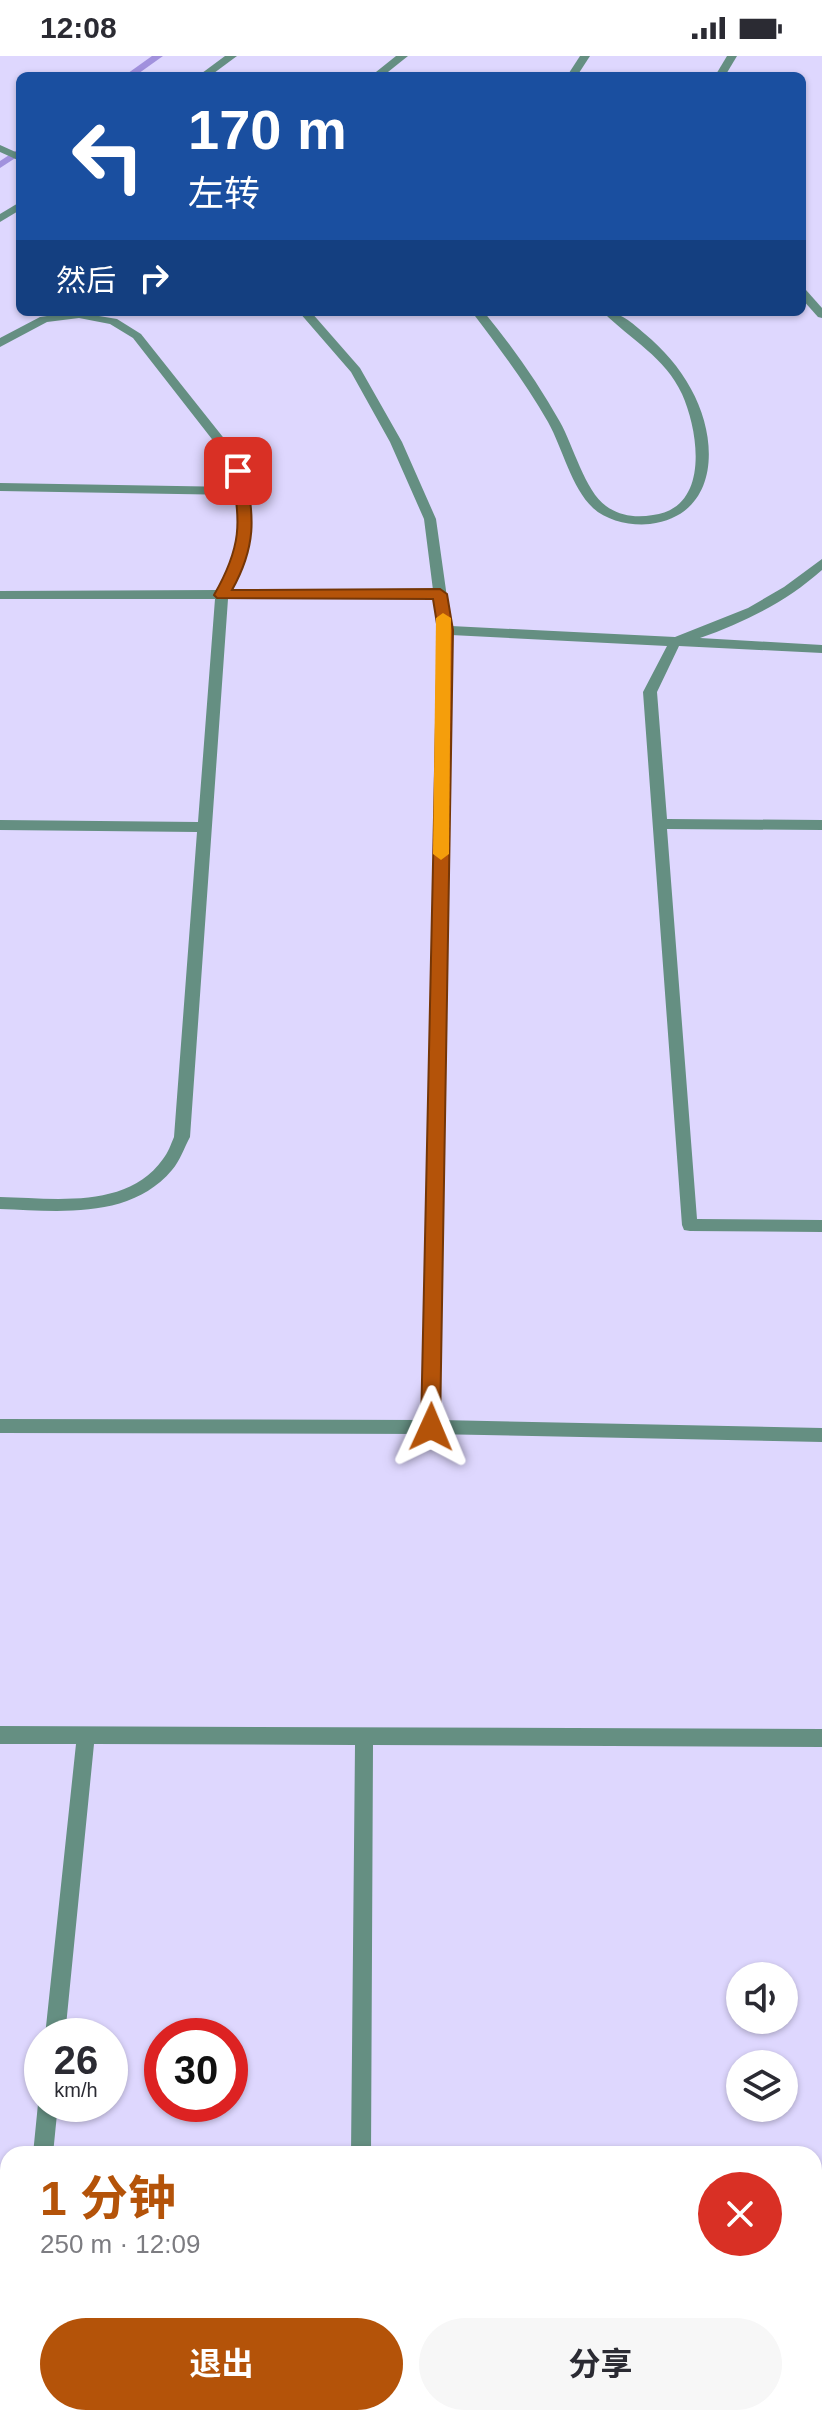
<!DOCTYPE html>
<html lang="zh">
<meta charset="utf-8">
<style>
body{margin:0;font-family:Arial,"Noto Sans SC",sans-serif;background:#f7f7f7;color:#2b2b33;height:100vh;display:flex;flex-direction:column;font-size:30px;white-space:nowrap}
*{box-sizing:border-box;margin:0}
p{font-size:26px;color:#7c7c81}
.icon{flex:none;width:44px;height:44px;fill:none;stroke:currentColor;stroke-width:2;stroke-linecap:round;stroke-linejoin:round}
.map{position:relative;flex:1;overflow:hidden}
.details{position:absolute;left:0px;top:2090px;width:822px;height:280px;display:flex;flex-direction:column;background:#fff;border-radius:24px 24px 0 0;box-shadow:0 2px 6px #0004}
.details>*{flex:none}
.top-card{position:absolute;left:16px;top:16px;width:790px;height:244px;border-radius:12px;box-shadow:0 2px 6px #0004;background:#1a4fa0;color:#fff;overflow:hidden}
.controls{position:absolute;left:726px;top:1906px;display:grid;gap:16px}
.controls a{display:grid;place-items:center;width:72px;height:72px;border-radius:50%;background:#fff;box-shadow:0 2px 6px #0004;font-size:40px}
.speed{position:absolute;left:24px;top:1962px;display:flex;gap:16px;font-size:40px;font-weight:700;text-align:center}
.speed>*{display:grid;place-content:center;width:104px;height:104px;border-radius:50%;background:#fff;box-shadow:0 2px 6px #0004;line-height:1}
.speed small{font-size:20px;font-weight:400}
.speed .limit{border:12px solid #d22;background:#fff;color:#111}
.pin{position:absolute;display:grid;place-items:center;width:68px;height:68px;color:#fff;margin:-34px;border-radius:16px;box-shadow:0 4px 12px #0006}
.me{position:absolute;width:88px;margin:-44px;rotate:1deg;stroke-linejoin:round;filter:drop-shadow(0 0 6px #0008)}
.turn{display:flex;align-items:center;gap:28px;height:168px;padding:0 40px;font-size:36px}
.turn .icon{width:104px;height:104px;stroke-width:2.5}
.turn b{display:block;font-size:56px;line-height:68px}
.then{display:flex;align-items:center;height:76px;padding:0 40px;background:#0003;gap:16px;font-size:30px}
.round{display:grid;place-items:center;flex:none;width:84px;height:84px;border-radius:42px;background:#f7f7f7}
.overview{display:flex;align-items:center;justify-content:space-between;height:136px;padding:0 40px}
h1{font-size:48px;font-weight:700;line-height:60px;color:#b45309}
.cta{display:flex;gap:16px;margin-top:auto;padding:16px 40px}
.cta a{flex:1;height:92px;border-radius:48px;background:#b45309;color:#fff;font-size:32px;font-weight:700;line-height:92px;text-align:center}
.cta a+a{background:#f7f7f7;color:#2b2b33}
.status{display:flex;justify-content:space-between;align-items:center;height:56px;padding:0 40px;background:#fff;direction:ltr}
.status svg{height:22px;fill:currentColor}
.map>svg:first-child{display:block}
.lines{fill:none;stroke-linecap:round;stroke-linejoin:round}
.stream{fill:#a191dd;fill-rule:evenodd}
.minor{fill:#658f82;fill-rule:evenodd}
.route{fill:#b45309;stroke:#753606;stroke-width:2}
.slow{fill:#f59e0b}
</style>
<div class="status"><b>12:08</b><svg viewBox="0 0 49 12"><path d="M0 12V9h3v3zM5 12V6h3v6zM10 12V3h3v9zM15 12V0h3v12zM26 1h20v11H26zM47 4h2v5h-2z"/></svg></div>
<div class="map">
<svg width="822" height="2370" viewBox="0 0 822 2370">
<rect width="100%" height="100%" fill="#ded7fe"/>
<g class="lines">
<g class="stream">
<polygon points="152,0 163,0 135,20 124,20"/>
<polygon points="20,92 20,99 0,112 0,105"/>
</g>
<g class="minor">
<polygon points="225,0 237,0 210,20 198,20"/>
<polygon points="396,0 408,0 383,20 371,20"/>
<polygon points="580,0 590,0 577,20 567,20"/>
<polygon points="727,0 737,0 725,20 715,20"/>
<polygon points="0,89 20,98 20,105 0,96"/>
<polygon points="20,146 20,154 0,166 0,158"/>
<polygon points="802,233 806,234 822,252 822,262 818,261 802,243"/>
<path d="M75 256 117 263 141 278 234 395 250 435 251 467 244 503 231 534H433L424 463 390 386 351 316 299 256H311L360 312 402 386 436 463 451 570 675 581 748 552 784 531 822 503V514C786 546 745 566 700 582L822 589V597L679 590 657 636 667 763 822 764V774L667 773 697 1163 822 1164V1176L690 1175 684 1174 682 1169 643 636 667 590 451 579 440 1364 822 1372V1386L431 1378 0 1377V1363L423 1364 438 574 434 542 228 543 190 1081C184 1092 180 1105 172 1114 130 1164 58 1155 0 1153V1141C53 1142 127 1154 163 1103 168 1097 171 1088 174 1081L197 776 0 774V764L198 766 215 543H0V535L218 534C233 504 242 473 237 439L0 435V427L235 431 222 396 133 282 110 268 79 262 47 266 0 291V282L40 261Z"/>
<path d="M472 256H484C512 290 538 327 560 366 573 389 585 435 606 450 620 460 636 462 653 459 710 452 699 376 682 338 665 301 631 284 603 256 621 256 631 266 645 278 663 293 680 312 691 333 719 383 720 459 650 468 631 470 607 465 593 452 571 431 563 393 548 366 526 327 499 292 472 256Z"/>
<polygon points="0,1670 822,1673 822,1691 373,1689 371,2098 351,2098 355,1689 94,1688 65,1980 45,1980 76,1688 0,1688"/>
<polygon points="42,2040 42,2048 58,2048 53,2098 33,2098 38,2048"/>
<polygon points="8,2355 8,2362 27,2362 27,2370 5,2370"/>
<rect x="348" y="2362" width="22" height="8"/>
</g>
</g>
<path class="route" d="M238 410 245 415C255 461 256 491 232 534L440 533 447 538 453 574 440 1371 438 1377 431 1380 424 1377 421 1371 438 574 433 543 217 542 214 539C241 492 242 466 231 415Z"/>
<polygon class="slow" points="443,557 451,562 449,798 441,804 433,798 436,562"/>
</svg>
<div class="controls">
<a><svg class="icon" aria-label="sound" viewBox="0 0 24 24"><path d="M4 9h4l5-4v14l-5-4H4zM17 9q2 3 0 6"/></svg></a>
<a><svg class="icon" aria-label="layers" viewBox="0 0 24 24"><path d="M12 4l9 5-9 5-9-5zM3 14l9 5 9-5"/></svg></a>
</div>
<div class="speed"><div>26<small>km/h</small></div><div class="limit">30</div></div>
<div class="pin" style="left:238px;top:415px;background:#d93025"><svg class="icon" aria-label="arrive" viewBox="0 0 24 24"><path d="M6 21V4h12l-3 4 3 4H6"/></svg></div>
<svg class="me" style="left:431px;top:1371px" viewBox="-20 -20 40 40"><path d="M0-17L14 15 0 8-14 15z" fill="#b45309" stroke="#fff" stroke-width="4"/></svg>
<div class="top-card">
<div class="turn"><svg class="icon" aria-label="left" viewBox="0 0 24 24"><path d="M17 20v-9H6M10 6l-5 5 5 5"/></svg><div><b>170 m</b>左转</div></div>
<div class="then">然后<svg class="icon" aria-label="right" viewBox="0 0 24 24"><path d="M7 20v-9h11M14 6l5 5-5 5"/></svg></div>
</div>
<section class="details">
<div class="overview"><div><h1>1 分钟</h1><p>250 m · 12:09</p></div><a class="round" style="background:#d93025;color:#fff"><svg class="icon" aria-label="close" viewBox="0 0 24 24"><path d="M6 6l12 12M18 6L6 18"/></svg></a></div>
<div class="cta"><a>退出</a><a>分享</a></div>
</section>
</div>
